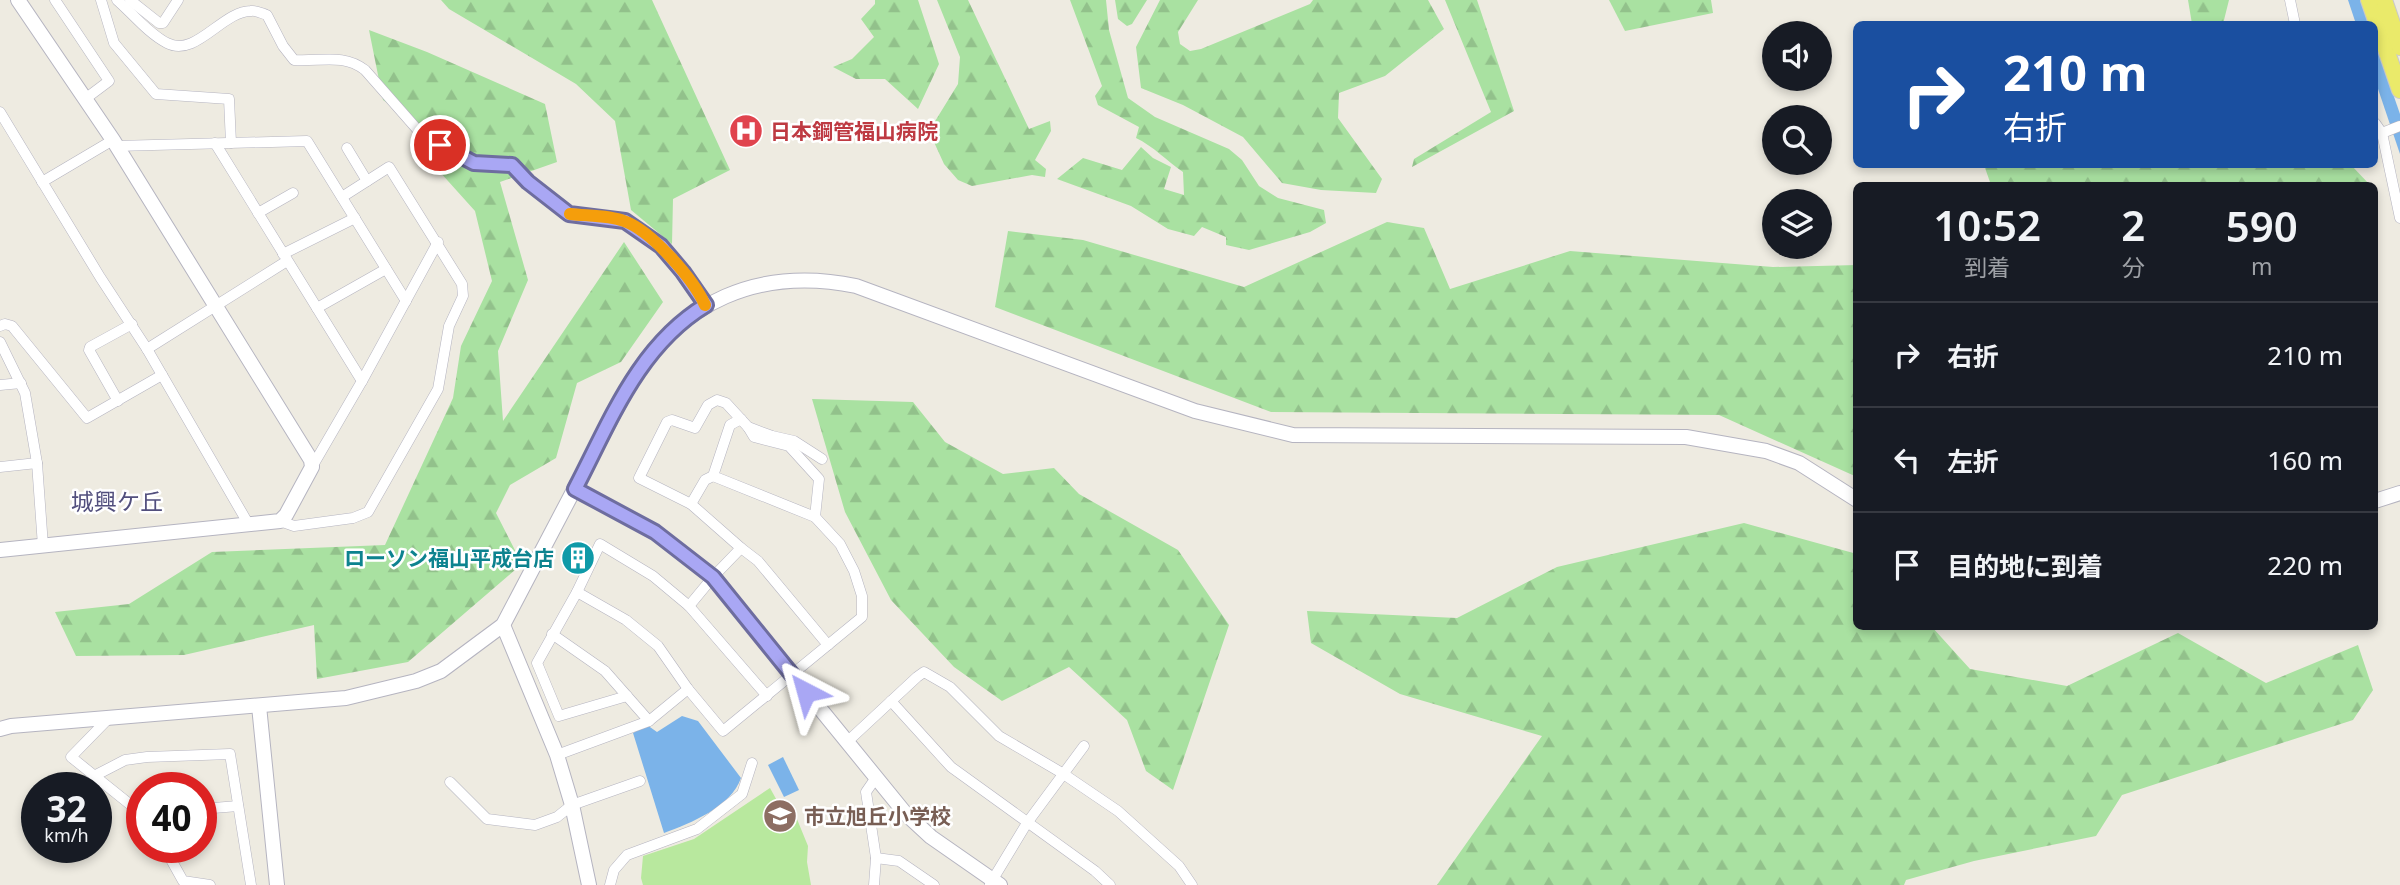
<!DOCTYPE html>
<html lang="ja">
<meta charset="utf-8">
<style>
body{margin:0;font-family:"Noto Sans","Noto Sans JP",sans-serif;background:#20242c;color:#f1f3f6;height:100vh;display:flex;flex-direction:column;font-size:26px;white-space:nowrap}
*{box-sizing:border-box;margin:0}
p{font-size:23px;color:#9ea1a6}
.icon{flex:none;width:38px;height:38px;fill:none;stroke:currentColor;stroke-width:2;stroke-linecap:round;stroke-linejoin:round}
.map{position:relative;flex:1;overflow:hidden}
.details{position:absolute;left:1853px;top:182px;width:525px;height:448px;display:flex;flex-direction:column;background:#171b24;border-radius:10px;box-shadow:0 4px 10px #0003}
.details>*{flex:none}
.top-card{position:absolute;left:1853px;top:21px;width:525px;height:147px;border-radius:10px;box-shadow:0 4px 10px #0003;background:#1a4fa0;color:#fff;overflow:hidden}
.tools{position:absolute;left:1762px;top:21px;display:grid;gap:14px}
.tools a{display:grid;place-items:center;width:70px;height:70px;border-radius:50%;background:#171b24;box-shadow:0 4px 10px #0003;font-size:35px}
.speed{position:absolute;left:21px;top:772px;display:flex;gap:14px;font-size:35px;font-weight:700;text-align:center}
.speed>*{display:grid;place-content:center;width:91px;height:91px;border-radius:50%;background:#171b24;box-shadow:0 4px 10px #0003;line-height:1}
.speed small{font-size:18px;font-weight:400}
.speed .limit{border:10px solid #d22;background:#fff;color:#111}
.pin{position:absolute;display:grid;place-items:center;width:60px;height:60px;color:#fff;margin:-30px;border:4px solid #fff;border-radius:50%;box-shadow:0 2px 7px #0007}
.me{position:absolute;width:77px;margin:-38px;rotate:321deg;stroke-linejoin:round;filter:drop-shadow(0 0 5px #0008)}
.turn{display:flex;align-items:center;gap:24px;height:147px;padding:0 35px;font-size:32px}
.turn .icon{width:91px;height:91px;stroke-width:2.5}
.turn b{display:block;font-size:49px;line-height:60px}
.eta{display:flex;justify-content:space-evenly;align-items:center;height:119px;text-align:center}
.eta b{font-size:42px;font-weight:600;line-height:49px}
ul{padding:0;list-style:none}
li{display:flex;align-items:center;gap:21px;height:105px;padding:0 35px;border-top:2px solid #363941}
li div{flex:1}
li b{display:block;font-size:26px}
li em{font-style:normal}
.map>svg:first-child{display:block}
.forest{fill:url(#forest-firs)}
.pitch{fill:#b8e89e}
.water{fill:#7bb3e9}
.lines{fill:none;stroke-linecap:round;stroke-linejoin:round}
.street-casing{stroke:#b5b4c0;stroke-width:11}
.secondary-casing{stroke:#b5b4c0;stroke-width:16}
.primary-casing{stroke:#c9c9c9;stroke-width:18}
.street{stroke:#fff;stroke-width:10}
.secondary{stroke:#fff;stroke-width:14}
.primary{stroke:#eaea6a;stroke-width:16}
.route-casing{stroke:#6e6d9f;stroke-width:18}
.route{stroke:#a9a7f4;stroke-width:12}
.slow{stroke:#f59e0b;stroke-width:12}
.labels{text-anchor:middle;dominant-baseline:central;stroke-width:5;stroke-linejoin:round;paint-order:stroke}
.health-label{font-size:21px;font-weight:bold;fill:#be3a42;stroke:#fff;text-anchor:start}
.culture-label{font-size:21px;font-weight:bold;fill:#0d838f;stroke:#fff;text-anchor:end}
.education-label{font-size:21px;font-weight:bold;fill:#785e54;stroke:#fff;text-anchor:start}
.neighbourhood-label{font-size:23px;fill:#524f7d;stroke:#fff}
</style>
<div class="map">
<svg width="2400" height="885" viewBox="0 0 2400 885">
<defs>
<pattern id="forest-firs" width="22" height="20" patternUnits="userSpaceOnUse" patternTransform="scale(1.75)"><rect width="22" height="20" fill="#a9e1a1"/><path d="M5 1l3.5 6h-7zM16 11l3.5 6h-7z" fill="#92c18b"/></pattern>
</defs>
<rect width="100%" height="100%" fill="#eeebe1"/>
<g class="forest">
<polygon points="441,0 652,0 730,170 673,199 672,244 631,210 615,121 576,84 449,9"/>
<polygon points="875,0 918,0 939,64 918,109 885,79 856,79 833,67 852,59 874,37 861,19 875,4"/>
<polygon points="937,0 968,0 1029,129 1050,121 1051,131 1035,160 1046,169 1045,177 1032,175 972,186 958,180 944,164 929,131 958,84 960,57"/>
<path d="M1070 0H1106L1109 30 1128 98 1155 117 1229 149 1242 160 1259 186 1278 198 1324 210 1326 223 1310 232 1249 250 1226 245V237L1202 227 1194 236 1168 229 1131 206 1057 179 1083 158 1122 170 1141 147 1153 158 1171 167 1164 189 1184 195 1183 172C1167 161 1153 146 1136 138L1139 127 1098 105 1095 96 1102 86Z"/>
<polygon points="1115,0 1147,0 1132,24 1127,26 1118,19"/>
<polygon points="1160,0 1198,0 1178,32 1180,44 1190,51 1201,49 1310,4 1313,0 1428,0 1444,29 1385,76 1339,93 1338,118 1382,179 1376,193 1321,190 1282,183 1243,137 1183,105 1141,88 1136,47"/>
<polygon points="1445,0 1477,0 1514,111 1412,167 1414,159 1491,112"/>
<polygon points="1609,0 1711,0 1713,13 1625,31"/>
<polygon points="2188,0 2229,0 2223,24 2192,24"/>
<polygon points="369,30 427,52 545,104 557,162 500,182 528,280 498,351 503,421 624,242 663,302 621,362 577,383 556,458 510,485 496,513 522,564 408,662 317,679 314,625 184,655 76,656 55,612 129,604 212,552 385,545 453,398 461,346 492,281 475,211 439,171 430,133 383,100"/>
<polygon points="1984,165 2351,165 2370,185 1991,185"/>
<polygon points="1387,222 1424,228 1450,289 1570,251 1773,267 1857,265 1857,477 1719,415 1271,412 995,307 1008,231 1083,240 1244,287"/>
<polygon points="812,399 913,402 945,442 1003,474 1054,468 1079,494 1178,550 1229,625 1173,790 1146,771 1127,720 1069,667 1002,701 954,667 891,600 845,512"/>
<polygon points="1744,523 1857,554 1857,626 1932,627 1970,669 2067,686 2178,633 2266,683 2358,645 2373,690 2353,720 2122,795 2096,836 1974,861 1906,880 1904,885 1437,885 1542,736 1400,694 1311,643 1307,611 1457,618 1557,567"/>
</g>
<polygon class="pitch" points="770,788 780,806 790,802 808,846 807,862 811,885 643,885 641,878 643,856 694,839"/>
<g class="water">
<polygon points="2348,0 2360,0 2369,24 2356,24"/>
<polygon points="2375,42 2400,114 2400,154 2375,80"/>
<path d="M682 716 698 721 741 778C731 807 691 823 664 833L633 733 647 725 657 732Z"/>
<polygon points="783,757 799,790 784,797 768,765"/>
</g>
<g class="lines">
<g class="street-casing">
<g id="street">
<polyline points="55,0 109,81 85,99"/>
<polyline points="101,0 114,43 156,94 229,99 231,143"/>
<path d="M117 0C133 14 149 34 167 43 196 58 222 11 251 11 256 10 263 14 267 15L283 46 294 60C320 62 343 53 365 70L423 136 474 163 512 165 528 182 569 214 625 221 661 246 683 272 706 305"/>
<polyline points="130,0 159,23 163,23 178,0"/>
<polyline points="2290,0 2295,24"/>
<polyline points="0,112 100,277 147,349 249,525"/>
<polyline points="2375,123 2382,133 2400,218"/>
<polyline points="2382,133 2400,126"/>
<polyline points="215,143 362,381"/>
<polyline points="116,146 307,141 406,301"/>
<polyline points="347,148 367,181"/>
<polyline points="42,182 113,140"/>
<polyline points="258,213 293,193"/>
<polyline points="283,254 355,218"/>
<polyline points="317,308 386,269"/>
<polyline points="0,326 5,324 12,326 87,418 162,375"/>
<polyline points="0,342 25,393 37,463 43,546"/>
<polyline points="147,349 287,261"/>
<polyline points="0,385 21,383"/>
<polyline points="118,401 89,350 90,347 132,324"/>
<polyline points="748,427 754,437 789,446 819,479 815,517"/>
<polyline points="822,459 794,441 772,436 748,427 726,403 717,400 708,405 695,428 672,420 667,422 639,478 691,504 741,548 758,561 828,645"/>
<polyline points="0,467 37,463"/>
<polyline points="312,467 362,381 438,242"/>
<polyline points="691,504 705,480 713,476"/>
<polyline points="280,521 294,526 353,518 368,512 438,389 449,326 463,296 462,284 389,167 342,197"/>
<polyline points="577,592 626,620 658,646 688,689 723,731 862,617 862,596 854,571 840,544 815,517 713,476 730,425 741,419"/>
<polyline points="689,606 713,577 741,548"/>
<polyline points="552,634 605,671 649,721"/>
<polyline points="627,696 559,716 537,663 577,592 600,544 653,576 689,606 767,696"/>
<polyline points="891,701 951,767 1095,871 1110,885"/>
<polyline points="110,717 71,757 142,814"/>
<polyline points="847,742 917,677 924,672 950,687 999,736 1062,773 1118,811 1179,866 1192,885"/>
<polyline points="557,755 649,721 688,689"/>
<polyline points="96,775 125,760 147,757 230,754 251,885"/>
<polyline points="450,782 487,819 535,825 557,817 572,805 640,781"/>
<polyline points="201,809 238,806"/>
<polyline points="164,847 183,881 210,885"/>
<polyline points="876,858 899,861 934,885"/>
<polyline points="990,884 1027,823 1084,746"/>
<polyline points="610,885 614,870 627,855 697,829 742,794 752,763"/>
<polyline points="874,885 876,858 866,792 875,779"/>
</g>
</g>
<g class="secondary-casing">
<g id="secondary">
<polyline points="575,489 655,532 713,577 905,813 931,837 1000,885"/>
<polyline points="2375,501 2400,493"/>
<polyline points="0,550 280,521 286,515 312,467 311,460 113,140 18,0"/>
<polyline points="503,625 557,755 572,805 589,885"/>
<polyline points="259,706 277,885"/>
<path d="M0 729 11 726 346 698 416 681 441 671 503 625 629 385C679 301 760 266 856 286L1195 411 1293 435 1686 437 1766 451 1799 463 1857 500"/>
</g>
</g>
<g class="primary-casing">
<g id="primary">
<polyline points="2369,0 2400,90"/>
<polyline points="2384,0 2400,47"/>
</g>
</g>
<use href="#street" class="street"/>
<use href="#secondary" class="secondary"/>
<use href="#primary" class="primary"/>
</g>
<g class="lines">
<g class="route-casing">
<path id="route" d="M440 145 474 163 512 165 528 182 569 214 625 221 661 246 683 272 706 305C638 346 610 422 575 489L655 532 713 577 806 692"/>
</g>
<use href="#route" class="route"/>
<path class="slow" d="M570 214C587 216 608 215 624 221 652 231 694 280 705 305"/>
</g>
<defs>
<g id="hospital-disc" transform="scale(1.75)"><circle r="9.5" fill="#e0444e" stroke="#fff"/><path d="M-5-5h3v3.5h4V-5h3V5h-3V1.5h-4V5h-3Z" fill="#fff"/></g>
<g id="building-disc" transform="scale(1.75)"><circle r="9.5" fill="#0f9aa8" stroke="#fff"/><path d="M-4-6H4V6H1V3H-1V6H-4ZM-2.5-4.3h1.7v1.8h-1.7ZM.8-4.3h1.7v1.8H.8ZM-2.5-1h1.7V.8h-1.7ZM.8-1h1.7V.8H.8Z" fill="#fff"/></g>
<g id="school-disc" transform="scale(1.75)"><circle r="9.5" fill="#8d6e63" stroke="#fff"/><path d="M0-5L7-2L0 1L-7-2ZM-4 1L0 2.5L4 1V4Q0 6-4 4Z" fill="#fff"/></g>
</defs>
<g fill-rule="evenodd">
<use href="#hospital-disc" x="746" y="131"/>
<use href="#building-disc" x="578" y="558"/>
<use href="#school-disc" x="780" y="816"/>
</g>
<g class="labels">
<g class="health-label">
<text x="770" y="131">日本鋼管福山病院</text>
</g>
<g class="culture-label">
<text x="554" y="558">ローソン福山平成台店</text>
</g>
<g class="education-label">
<text x="804" y="816">市立旭丘小学校</text>
</g>
<g class="neighbourhood-label">
<text x="117" y="501">城興ケ丘</text>
</g>
</g>
</svg>
<div class="tools">
<a><svg class="icon" aria-label="sound" viewBox="0 0 24 24"><path d="M4 9h4l5-4v14l-5-4H4zM17 9q2 3 0 6"/></svg></a>
<a><svg class="icon" aria-label="search" viewBox="0 0 24 24"><circle cx="10" cy="10" r="6"/><path d="M15 15l6 6"/></svg></a>
<a><svg class="icon" aria-label="layers" viewBox="0 0 24 24"><path d="M12 4l9 5-9 5-9-5zM3 14l9 5 9-5"/></svg></a>
</div>
<div class="speed"><div>32<small>km/h</small></div><div class="limit">40</div></div>
<div class="pin" style="left:440px;top:145px;background:#d93025"><svg class="icon" aria-label="arrive" viewBox="0 0 24 24"><path d="M6 21V4h12l-3 4 3 4H6"/></svg></div>
<svg class="me" style="left:806px;top:692px" viewBox="-20 -20 40 40"><path d="M0-17L14 15 0 8-14 15z" fill="#a9a7f4" stroke="#fff" stroke-width="4"/></svg>
<div class="top-card">
<div class="turn"><svg class="icon" aria-label="right" viewBox="0 0 24 24"><path d="M7 20v-9h11M14 6l5 5-5 5"/></svg><div><b>210 m</b>右折</div></div>
</div>
<section class="details">
<div class="eta">
<div><b>10:52</b><p>到着</p></div>
<div><b>2</b><p>分</p></div>
<div><b>590</b><p>m</p></div>
</div>
<ul>
<li><svg class="icon" aria-label="right" viewBox="0 0 24 24"><path d="M7 20v-9h11M14 6l5 5-5 5"/></svg><div><b>右折</b></div><em>210 m</em></li>
<li><svg class="icon" aria-label="left" viewBox="0 0 24 24"><path d="M17 20v-9H6M10 6l-5 5 5 5"/></svg><div><b>左折</b></div><em>160 m</em></li>
<li><svg class="icon" aria-label="arrive" viewBox="0 0 24 24"><path d="M6 21V4h12l-3 4 3 4H6"/></svg><div><b>目的地に到着</b></div><em>220 m</em></li>
</ul>
</section>
</div>
